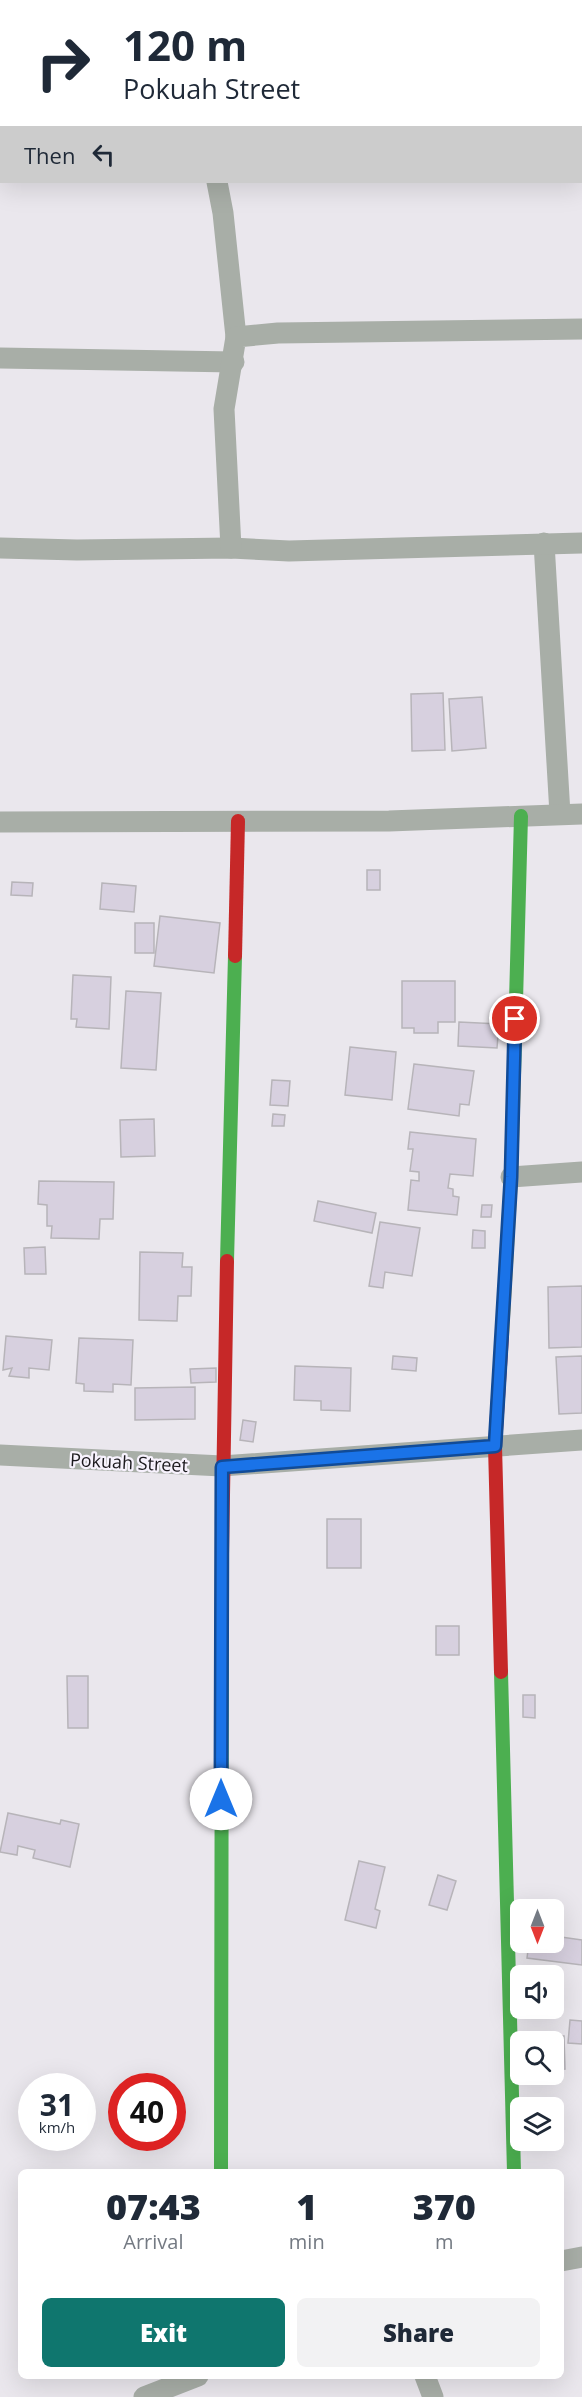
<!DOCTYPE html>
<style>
body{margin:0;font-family:"Open Sans",sans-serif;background:#f2f2f3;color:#1f2937;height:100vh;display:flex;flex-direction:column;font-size:22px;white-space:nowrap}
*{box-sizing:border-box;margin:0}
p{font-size:20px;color:#747a83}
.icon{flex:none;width:33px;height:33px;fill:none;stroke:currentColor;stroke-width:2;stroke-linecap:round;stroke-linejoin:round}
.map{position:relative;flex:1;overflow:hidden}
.side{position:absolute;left:18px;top:2169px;width:546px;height:210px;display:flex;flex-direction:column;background:#fff;border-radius:9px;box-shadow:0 6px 24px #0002}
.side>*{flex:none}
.guide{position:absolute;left:0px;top:0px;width:582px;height:183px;box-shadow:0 6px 24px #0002;background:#fff;color:#1f2937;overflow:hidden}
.needle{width:39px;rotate:180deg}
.controls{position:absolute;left:510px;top:1899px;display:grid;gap:12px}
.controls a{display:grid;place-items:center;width:54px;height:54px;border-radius:9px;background:#fff;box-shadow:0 6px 24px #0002;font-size:30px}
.speed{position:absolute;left:18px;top:2073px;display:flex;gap:12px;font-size:30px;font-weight:700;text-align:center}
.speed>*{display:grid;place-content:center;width:78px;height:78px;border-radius:50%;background:#fff;box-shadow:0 6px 24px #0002;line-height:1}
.speed small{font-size:15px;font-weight:400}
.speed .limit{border:9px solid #d22;background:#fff;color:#111}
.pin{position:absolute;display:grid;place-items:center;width:51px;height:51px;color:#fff;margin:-26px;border:3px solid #fff;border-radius:50%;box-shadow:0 2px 6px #0007}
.me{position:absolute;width:66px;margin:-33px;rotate:0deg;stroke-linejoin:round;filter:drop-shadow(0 0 4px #0008)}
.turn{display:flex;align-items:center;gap:21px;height:126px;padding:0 24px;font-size:27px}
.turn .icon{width:78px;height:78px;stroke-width:2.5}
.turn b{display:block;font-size:42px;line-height:51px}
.then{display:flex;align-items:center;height:57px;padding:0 24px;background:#0003;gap:12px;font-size:22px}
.eta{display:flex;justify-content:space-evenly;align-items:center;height:102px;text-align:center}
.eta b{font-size:36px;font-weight:800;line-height:42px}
.button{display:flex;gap:12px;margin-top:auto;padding:12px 24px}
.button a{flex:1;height:69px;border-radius:9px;background:#0f766e;color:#fff;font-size:24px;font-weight:800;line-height:69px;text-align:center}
.button a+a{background:#f2f2f3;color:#1f2937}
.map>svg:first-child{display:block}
.building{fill:#d7d0df;stroke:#b7b4b9;stroke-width:1.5}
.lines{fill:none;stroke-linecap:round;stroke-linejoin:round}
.lane{stroke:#a8aea7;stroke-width:10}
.street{stroke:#a8aea7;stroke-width:21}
.fast{stroke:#4caf50;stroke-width:14}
.slow{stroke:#ffc107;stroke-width:14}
.jam{stroke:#c62828;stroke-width:14}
.route-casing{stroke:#114b97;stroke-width:15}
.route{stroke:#1a73e8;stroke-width:10}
.labels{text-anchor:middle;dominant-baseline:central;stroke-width:4.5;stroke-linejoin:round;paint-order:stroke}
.street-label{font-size:18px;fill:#1b191d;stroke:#f7f2fd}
</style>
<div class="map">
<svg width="582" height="2397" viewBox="0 0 582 2397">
<rect width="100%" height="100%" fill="#eae7ed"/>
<g class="building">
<polygon points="443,693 445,750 412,751 411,694"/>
<polygon points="482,697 486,748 452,751 449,699"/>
<rect x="367" y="870" width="13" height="20"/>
<polygon points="12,882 33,883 32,896 11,895"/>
<polygon points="102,883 136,886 134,912 100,909"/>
<polygon points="160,916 220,923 214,973 154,966"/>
<rect x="135" y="923" width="19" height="30"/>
<polygon points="73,975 111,977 109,1029 76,1027 77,1019 71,1019"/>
<polygon points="402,981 455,981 455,1022 438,1022 438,1033 414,1033 414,1028 402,1028"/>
<polygon points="126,991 161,993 156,1070 121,1068"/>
<polygon points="459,1022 499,1024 497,1048 458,1046"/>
<polygon points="350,1047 396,1052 392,1100 345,1095"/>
<polygon points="414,1064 474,1071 469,1105 460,1104 459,1116 408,1109"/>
<polygon points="272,1080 290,1081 288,1106 270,1105"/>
<polygon points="273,1114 285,1115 284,1126 272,1126"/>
<polygon points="154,1119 155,1156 121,1157 120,1120"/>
<polygon points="410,1132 476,1139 473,1176 450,1174 448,1188 453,1189 453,1196 459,1197 457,1215 408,1210 411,1180 419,1181 419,1172 410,1171 413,1149 408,1149"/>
<polygon points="39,1181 114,1182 113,1219 100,1219 99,1239 51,1238 52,1226 47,1226 47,1205 38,1204"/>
<polygon points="318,1201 376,1213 372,1233 314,1221"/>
<polygon points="482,1205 492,1205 491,1217 481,1217"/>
<polygon points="380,1222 420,1228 412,1276 385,1272 383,1288 369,1286"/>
<polygon points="473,1230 485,1231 485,1248 472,1248"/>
<polygon points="45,1247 46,1274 25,1274 24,1248"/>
<polygon points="140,1252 183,1253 182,1267 192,1267 191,1296 178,1296 177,1321 139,1320"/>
<polygon points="582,1286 582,1347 549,1348 548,1287"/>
<polygon points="6,1336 52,1340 49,1370 29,1368 29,1378 9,1376 12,1368 3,1370"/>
<polygon points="79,1338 133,1340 131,1385 113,1384 113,1392 84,1391 84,1384 76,1383"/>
<polygon points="393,1356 417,1358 416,1371 392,1369"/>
<polygon points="582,1356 582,1413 559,1414 556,1357"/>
<polygon points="295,1366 351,1368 350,1411 321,1410 321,1401 294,1400"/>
<polygon points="216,1368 216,1382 191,1383 190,1369"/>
<polygon points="195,1387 195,1419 135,1420 135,1388"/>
<polygon points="243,1420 256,1422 253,1442 240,1440"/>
<rect x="327" y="1519" width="34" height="49"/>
<rect x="436" y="1626" width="23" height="29"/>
<polygon points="67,1676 88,1676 88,1728 68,1728"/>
<polygon points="523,1695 535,1695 535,1718 523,1717"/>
<polygon points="8,1813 60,1824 61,1820 79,1824 70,1867 33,1858 35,1850 18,1846 17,1855 0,1852"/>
<polygon points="359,1861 385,1867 375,1909 380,1911 376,1928 345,1920"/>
<polygon points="438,1875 456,1881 447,1910 429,1905"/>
<polygon points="554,1936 582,1940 582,1965 527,1958 529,1942 554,1942"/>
<polygon points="570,2020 582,2021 582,2044 568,2043"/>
<polygon points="564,2036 565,2069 554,2070 554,2042 531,2042 531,2037"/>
</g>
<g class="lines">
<polyline class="lane" points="0,151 2,151"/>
<g class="street">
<polyline points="379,0 382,2"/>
<polyline points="238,2 239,0"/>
<polyline points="580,123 582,124"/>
<polyline points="217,182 223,213 236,337"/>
<polyline points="0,358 234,362"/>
<polyline points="544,543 560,814"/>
<polyline points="0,548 77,550 231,548 289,551 582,543"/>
<polyline points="231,548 224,409 236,337 278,333 582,329"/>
<polyline points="0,822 389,821 582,814"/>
<polyline points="511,1177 582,1172"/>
<polyline points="0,1455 222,1466 582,1440"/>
<polyline points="561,2261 582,2257"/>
<polyline points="425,2376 433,2397"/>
<polyline points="144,2397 198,2376"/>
</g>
<g class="fast">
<polyline points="514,1075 521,816"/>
<polyline points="227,1261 235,956"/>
<polyline points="501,1672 514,2172"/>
<polyline points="221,2172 222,1554"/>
</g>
<polyline class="slow" points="502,1335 511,1177 514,1075"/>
<g class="jam">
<polyline points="235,956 238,821"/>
<polyline points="222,1554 227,1261"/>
<polyline points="501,1672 495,1446 502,1335"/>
</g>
</g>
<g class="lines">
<g class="route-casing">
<polyline id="route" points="221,1799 222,1467 495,1446 511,1177 515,1019"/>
</g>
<use href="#route" class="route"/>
</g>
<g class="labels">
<g class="street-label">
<text transform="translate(129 1462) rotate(3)">Pokuah Street</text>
</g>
</g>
</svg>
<div class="controls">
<a><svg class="needle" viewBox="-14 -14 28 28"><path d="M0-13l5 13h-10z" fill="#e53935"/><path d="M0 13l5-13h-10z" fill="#747a83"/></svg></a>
<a><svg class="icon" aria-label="sound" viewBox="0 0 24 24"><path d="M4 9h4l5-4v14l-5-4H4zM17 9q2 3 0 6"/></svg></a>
<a><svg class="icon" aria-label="search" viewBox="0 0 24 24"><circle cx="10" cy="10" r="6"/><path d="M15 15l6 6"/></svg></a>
<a><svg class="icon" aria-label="layers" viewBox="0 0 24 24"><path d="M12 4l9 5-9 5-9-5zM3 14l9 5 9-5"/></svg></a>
</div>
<div class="speed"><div>31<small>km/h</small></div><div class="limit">40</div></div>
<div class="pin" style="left:515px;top:1019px;background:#d93025"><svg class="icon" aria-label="arrive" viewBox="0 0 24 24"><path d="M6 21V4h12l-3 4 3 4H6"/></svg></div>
<svg class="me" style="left:221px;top:1799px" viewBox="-20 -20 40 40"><circle r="19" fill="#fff"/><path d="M0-13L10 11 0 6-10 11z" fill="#1a73e8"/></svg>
<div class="guide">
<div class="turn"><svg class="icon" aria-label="right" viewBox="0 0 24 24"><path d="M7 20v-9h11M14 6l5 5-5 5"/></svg><div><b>120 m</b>Pokuah Street</div></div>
<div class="then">Then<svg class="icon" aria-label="left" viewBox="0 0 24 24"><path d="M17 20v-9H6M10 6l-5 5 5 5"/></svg></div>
</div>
<section class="side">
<div class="eta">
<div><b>07:43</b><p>Arrival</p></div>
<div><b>1</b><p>min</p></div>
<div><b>370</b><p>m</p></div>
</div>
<div class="button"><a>Exit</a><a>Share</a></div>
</section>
</div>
